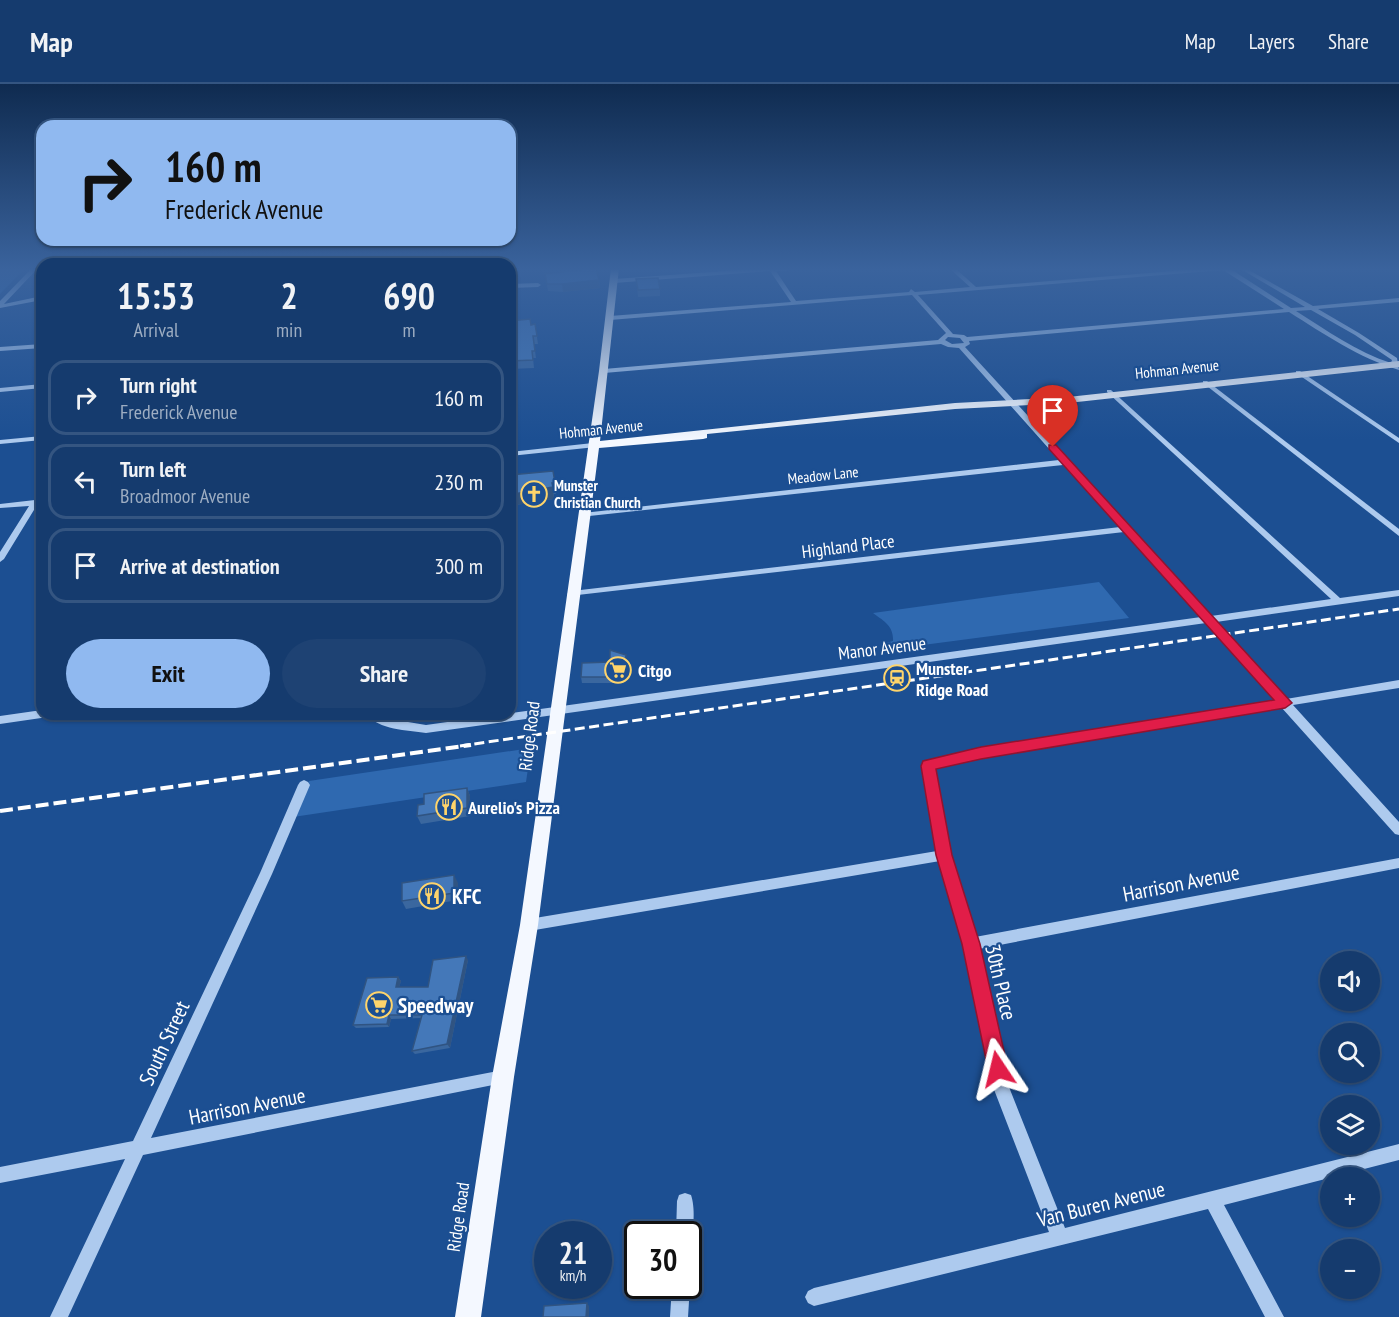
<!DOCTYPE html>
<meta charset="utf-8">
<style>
body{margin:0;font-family:"PT Sans Narrow",sans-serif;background:#1e4273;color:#f1f3f6;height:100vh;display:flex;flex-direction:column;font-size:22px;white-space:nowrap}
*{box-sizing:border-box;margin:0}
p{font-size:20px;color:#9dadc2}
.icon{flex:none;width:33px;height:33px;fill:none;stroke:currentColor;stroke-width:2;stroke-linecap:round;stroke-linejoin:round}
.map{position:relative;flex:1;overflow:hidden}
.sheet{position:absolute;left:36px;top:174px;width:480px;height:462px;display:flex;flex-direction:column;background:#153b6e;border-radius:18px;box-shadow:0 2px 4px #0004,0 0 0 2px #345581}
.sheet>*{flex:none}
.guide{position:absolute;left:36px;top:36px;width:480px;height:126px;border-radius:18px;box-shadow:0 2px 4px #0004,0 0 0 2px #345581;background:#90b9f0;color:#111;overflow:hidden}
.controls{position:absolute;left:1320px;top:867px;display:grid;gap:12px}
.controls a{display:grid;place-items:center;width:60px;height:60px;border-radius:50%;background:#153b6e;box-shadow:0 2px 4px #0004,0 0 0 2px #345581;font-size:30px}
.speed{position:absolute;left:534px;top:1137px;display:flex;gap:12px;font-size:30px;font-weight:700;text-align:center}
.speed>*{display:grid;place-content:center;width:78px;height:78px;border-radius:50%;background:#153b6e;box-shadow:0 2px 4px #0004,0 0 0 2px #345581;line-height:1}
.speed small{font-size:15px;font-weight:400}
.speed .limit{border:3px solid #111;border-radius:9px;background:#fff;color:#111}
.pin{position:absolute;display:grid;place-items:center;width:51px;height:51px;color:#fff;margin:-62px -26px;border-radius:50% 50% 50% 0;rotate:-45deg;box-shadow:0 0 6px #0007}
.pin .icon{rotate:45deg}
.me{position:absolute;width:66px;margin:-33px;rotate:350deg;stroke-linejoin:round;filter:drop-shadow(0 0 4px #0008)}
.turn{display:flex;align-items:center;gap:21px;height:126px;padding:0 30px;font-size:27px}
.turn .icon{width:78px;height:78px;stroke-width:2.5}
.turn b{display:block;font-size:42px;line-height:51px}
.eta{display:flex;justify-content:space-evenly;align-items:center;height:102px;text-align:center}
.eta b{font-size:36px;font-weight:700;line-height:42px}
.primary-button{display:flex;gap:12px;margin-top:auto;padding:12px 30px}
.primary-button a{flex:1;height:69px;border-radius:36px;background:#90b9f0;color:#111;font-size:24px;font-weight:700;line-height:69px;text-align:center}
.primary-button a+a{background:#1e4273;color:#f1f3f6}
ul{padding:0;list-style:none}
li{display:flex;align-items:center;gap:18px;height:75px;margin:0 12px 9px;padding:0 18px;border:3px solid #345581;border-radius:18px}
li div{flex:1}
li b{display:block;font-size:22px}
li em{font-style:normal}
header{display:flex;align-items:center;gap:36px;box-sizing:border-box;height:84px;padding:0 30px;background:#153b6e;border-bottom:2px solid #345581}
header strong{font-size:28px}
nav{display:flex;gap:33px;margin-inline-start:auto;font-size:21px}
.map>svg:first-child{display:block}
.green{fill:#2f69b0}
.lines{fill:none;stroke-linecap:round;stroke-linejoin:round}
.minor{fill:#adcaee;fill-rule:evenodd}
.major{fill:#f4f8ff;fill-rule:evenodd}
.rail-far1{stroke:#fff;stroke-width:3;stroke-dasharray:10 4.5;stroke-linecap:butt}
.rail{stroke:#fff;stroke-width:4;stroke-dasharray:13 5;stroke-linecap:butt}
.wall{fill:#3a679f}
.shaded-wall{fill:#305482}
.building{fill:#4478b9;stroke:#305482;stroke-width:1.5}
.route{fill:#e11d48;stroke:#92132f;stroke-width:1.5}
.labels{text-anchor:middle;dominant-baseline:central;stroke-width:4.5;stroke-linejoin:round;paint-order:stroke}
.far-street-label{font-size:15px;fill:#fff;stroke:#1c4f92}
.far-poi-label{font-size:15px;font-weight:bold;fill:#fff;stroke:#1c4f92;text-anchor:start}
.street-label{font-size:18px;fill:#fff;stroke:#1c4f92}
.poi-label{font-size:18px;font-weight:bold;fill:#fff;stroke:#1c4f92;text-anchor:start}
.near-street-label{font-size:21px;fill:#fff;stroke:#1c4f92}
.near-poi-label{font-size:21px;font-weight:bold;fill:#fff;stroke:#1c4f92;text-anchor:start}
</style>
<header>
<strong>Map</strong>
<nav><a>Map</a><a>Layers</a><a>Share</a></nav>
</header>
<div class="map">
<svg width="1399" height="1233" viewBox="0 0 1399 1233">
<rect width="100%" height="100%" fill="#1c4f92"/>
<g class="green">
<polygon points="0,184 25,184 0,210"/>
<path d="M1099 498 1129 534 885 566 882 560 893 557C894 541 882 536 873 529Z"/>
<polygon points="531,664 526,698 293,733 309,697"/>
</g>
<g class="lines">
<g class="minor">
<polygon points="32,184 38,184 4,220 42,212 42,216 0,224 0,217"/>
<path d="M768 184H795L792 186 776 187 796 217 909 208 911 205 915 208 970 203 949 184H955L976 203 1210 184H1229L1291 224 1305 223 1239 184H1245L1313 222 1399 214V218L1318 225 1359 249 1397 274 1399 286C1359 274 1324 250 1289 228L969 257 970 260 965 263 1211 532 1331 515 1107 308V306H1111L1340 514 1399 506V512L1216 538 1286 615 1399 596V604L1293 621 1399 738V751L1395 750 1281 623 981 673 934 685 950 771 975 853 1399 774V784L979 865 1009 1003 1065 1144 1399 1060V1076L1224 1121 1284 1233H1265L1208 1125 814 1222 808 1219 805 1213 808 1207 814 1204 1049 1148 993 1003 964 860 940 777 529 847 524 845 522 841 524 837 529 835 937 767 922 682 924 679 981 665 1275 617 1206 539 426 649C407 646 379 646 366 630H380L390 635 426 641 1201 533 1124 448 569 512 567 510 572 507 1120 443 1063 381 580 433V429H583L1059 376 959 264 948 263 941 260 604 289 601 287 604 285 938 256 946 249 912 211 610 236 607 234 610 232 791 218 770 187 614 199 611 197 614 195ZM1223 186 1284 225 967 253 964 251 953 250 918 211ZM1311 226 1355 251 1392 276 1391 279C1357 268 1326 246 1296 227ZM948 253 960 254 964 259 952 260 945 256Z"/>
<polygon points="510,200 538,199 541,201 538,203 510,204"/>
<polygon points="42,260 42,264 0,267 0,263"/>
<polygon points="1296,287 1300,287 1399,354 1399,359 1296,289"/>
<polygon points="1203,297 1207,297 1399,445 1399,452 1203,299"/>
<polygon points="42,300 42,304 0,308 0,304"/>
<polygon points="42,352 42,356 0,360 0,356"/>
<polygon points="593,359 597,361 596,363 510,372 510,368"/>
<polygon points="35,416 42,416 42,420 37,421 4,475 0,478 0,468 29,422 0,424 0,420"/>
<polygon points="42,626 42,630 49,630 48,633 0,640 0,632"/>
<polygon points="304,696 308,698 310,701 272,790 151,1054 503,986 508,988 510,993 508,998 143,1071 68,1233 50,1233 125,1075 0,1099 0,1083 133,1057 260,789 298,701 300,698"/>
<path d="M685 1109 691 1111C695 1122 695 1147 688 1157V1150H676L677 1117 679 1111Z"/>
<polygon points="688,1199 690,1202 688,1233 670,1233 672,1202 688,1202"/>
</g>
<polygon class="major" points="611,184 619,184 600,357 955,319 1068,313 1399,277 1399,283 1068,319 955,325 707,350 707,354 703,355 599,364 538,841 514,993 481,1233 455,1233 492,993 520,841 599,287"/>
<polyline class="rail-far1" points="460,662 1399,525"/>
<polyline class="rail" points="0,727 471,661"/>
</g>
<g class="wall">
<polygon points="545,190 599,196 600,204 563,208 548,207"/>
<polygon points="636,195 660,205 660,212 638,213"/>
<polygon points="510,237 531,241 535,240 538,260 534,260 536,274 533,274 534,284 510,285"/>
<polygon points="553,387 556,410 554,410 554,415 516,421 515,415 512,415 510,406 510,391"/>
<polygon points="626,577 623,599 582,599 581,593 610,578"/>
<polygon points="467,704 470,712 470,732 421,740 417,732 424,720"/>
<polygon points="458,799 458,816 406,825 402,817"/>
<polygon points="468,876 450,964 415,970 412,967 421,934 391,935 389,943 356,944 353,941 398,893 401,897 399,903 428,903"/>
</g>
<g class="shaded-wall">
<polygon points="599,196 600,204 563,208 562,200"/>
<polygon points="553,403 554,415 516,421 514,410"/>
<polygon points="626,571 626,577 623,599 623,593"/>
<polygon points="467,704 470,712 470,732 467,724"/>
<polygon points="454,791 458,799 458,816 454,809"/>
<polygon points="466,872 468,876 450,964 447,960"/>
<polygon points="398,893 401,897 398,907 396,903"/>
<polygon points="389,931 391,935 389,943 387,940"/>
<polygon points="587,1219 589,1222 589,1233 586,1233"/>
</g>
<g class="building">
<polygon points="596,184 599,196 562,200 547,200 545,190"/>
<polygon points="658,194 660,205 638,206 636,195"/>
<polygon points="530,235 531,241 535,240 537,252 533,252 535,267 532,267 533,276 510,277 510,237"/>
<polygon points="553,387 555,399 552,399 553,403 514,410 513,403 510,404 510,391"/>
<polygon points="610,566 626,571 623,593 581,593 582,579 610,578"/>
<polygon points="467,704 467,724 417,732 418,721 424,720 424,710"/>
<polygon points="454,791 454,809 402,817 402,799"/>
<polygon points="466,872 447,960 412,967 422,931 389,931 387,940 353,941 367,894 398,893 396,903 428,903 433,876"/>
<polygon points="587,1219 586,1233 543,1233 544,1222"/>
</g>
<linearGradient id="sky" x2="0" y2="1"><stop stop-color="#0f2b50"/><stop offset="0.52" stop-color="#3a639d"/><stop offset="1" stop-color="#3a639d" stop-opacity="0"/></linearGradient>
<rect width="1399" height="356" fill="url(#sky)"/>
<polygon class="route" points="1049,361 1056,361 1292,619 1285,624 981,675 936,685 952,771 980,860 1008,985 1005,992 998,995 991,992 988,985 962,860 936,771 921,682 923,677 981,663 1274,616 1049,365"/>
<defs>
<g id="church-ring" transform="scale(1.35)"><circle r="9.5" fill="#1c4f92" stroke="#fed46b" stroke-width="1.5"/><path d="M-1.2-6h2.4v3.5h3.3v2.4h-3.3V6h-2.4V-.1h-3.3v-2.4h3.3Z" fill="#fed46b"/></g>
<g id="supermarket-ring" transform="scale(1.35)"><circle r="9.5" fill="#1c4f92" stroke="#fed46b" stroke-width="1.5"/><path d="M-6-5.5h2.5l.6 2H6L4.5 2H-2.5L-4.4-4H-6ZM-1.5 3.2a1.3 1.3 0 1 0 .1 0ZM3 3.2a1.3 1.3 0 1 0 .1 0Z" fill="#fed46b"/></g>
<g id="station-ring" transform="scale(1.35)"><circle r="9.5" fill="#1c4f92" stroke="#fed46b" stroke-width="1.5"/><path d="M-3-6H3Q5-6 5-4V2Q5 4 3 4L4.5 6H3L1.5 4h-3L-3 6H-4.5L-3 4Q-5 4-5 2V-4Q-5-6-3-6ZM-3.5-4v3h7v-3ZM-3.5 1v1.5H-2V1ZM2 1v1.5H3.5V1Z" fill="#fed46b"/></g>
<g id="restaurant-ring" transform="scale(1.35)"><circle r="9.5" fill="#1c4f92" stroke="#fed46b" stroke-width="1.5"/><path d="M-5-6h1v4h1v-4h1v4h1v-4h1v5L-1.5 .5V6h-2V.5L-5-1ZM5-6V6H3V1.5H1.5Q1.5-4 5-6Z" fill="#fed46b"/></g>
</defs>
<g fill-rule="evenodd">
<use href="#church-ring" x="534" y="410"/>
<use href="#supermarket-ring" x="618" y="586"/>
<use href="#station-ring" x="897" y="594"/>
<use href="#restaurant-ring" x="449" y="723"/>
<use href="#restaurant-ring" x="432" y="812"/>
<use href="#supermarket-ring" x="379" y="921"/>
</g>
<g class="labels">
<g class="far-street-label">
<text transform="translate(1177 285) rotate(-6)">Hohman Avenue</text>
<text transform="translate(601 345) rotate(-6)">Hohman Avenue</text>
<text transform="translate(823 391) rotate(-6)">Meadow Lane</text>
</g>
<g class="far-poi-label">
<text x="554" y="401">Munster<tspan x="554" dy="17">Christian Church</tspan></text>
</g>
<g class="street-label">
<text transform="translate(848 462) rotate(-7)">Highland Place</text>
<text transform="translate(882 564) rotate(-7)">Manor Avenue</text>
<text transform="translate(529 652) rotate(-83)">Ridge Road</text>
<text transform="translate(458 1133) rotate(-82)">Ridge Road</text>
</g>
<g class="poi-label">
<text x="916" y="584">Munster<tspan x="916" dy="21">Ridge Road</tspan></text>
<text x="638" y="586">Citgo</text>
<text x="468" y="723">Aurelio's Pizza</text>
</g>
<g class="near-street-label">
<text transform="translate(1181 799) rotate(-11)">Harrison Avenue</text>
<text transform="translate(1001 898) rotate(77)">30th Place</text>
<text transform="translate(164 959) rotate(-65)">South Street</text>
<text transform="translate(247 1022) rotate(-11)">Harrison Avenue</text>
<text transform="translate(1101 1120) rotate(-14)">Van Buren Avenue</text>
</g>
<g class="near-poi-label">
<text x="452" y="812">KFC</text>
<text x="398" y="921">Speedway</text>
</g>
</g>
</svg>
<div class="controls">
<a><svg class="icon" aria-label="sound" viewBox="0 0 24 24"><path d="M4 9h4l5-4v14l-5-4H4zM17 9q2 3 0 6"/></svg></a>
<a><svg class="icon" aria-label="search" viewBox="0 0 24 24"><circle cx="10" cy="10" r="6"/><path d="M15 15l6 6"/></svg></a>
<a><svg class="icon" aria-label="layers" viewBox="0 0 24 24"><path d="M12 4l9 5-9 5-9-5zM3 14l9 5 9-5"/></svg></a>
<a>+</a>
<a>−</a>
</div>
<div class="speed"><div>21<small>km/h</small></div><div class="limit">30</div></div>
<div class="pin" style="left:1053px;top:363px;background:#d93025"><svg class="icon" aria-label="arrive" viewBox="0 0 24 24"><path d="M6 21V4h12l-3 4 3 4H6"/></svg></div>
<svg class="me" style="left:998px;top:985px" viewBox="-20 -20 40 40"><path d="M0-17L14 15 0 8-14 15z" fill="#e11d48" stroke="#fff" stroke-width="4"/></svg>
<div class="guide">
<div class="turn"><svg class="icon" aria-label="right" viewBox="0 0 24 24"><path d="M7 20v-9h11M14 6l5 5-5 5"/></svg><div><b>160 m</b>Frederick Avenue</div></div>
</div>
<section class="sheet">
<div class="eta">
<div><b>15:53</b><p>Arrival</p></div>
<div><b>2</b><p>min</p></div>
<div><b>690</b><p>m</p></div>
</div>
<ul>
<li><svg class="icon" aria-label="right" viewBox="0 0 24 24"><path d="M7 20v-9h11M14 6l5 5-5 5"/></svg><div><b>Turn right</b><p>Frederick Avenue</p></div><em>160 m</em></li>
<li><svg class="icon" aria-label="left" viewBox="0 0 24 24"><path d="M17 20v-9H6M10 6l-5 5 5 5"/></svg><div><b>Turn left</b><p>Broadmoor Avenue</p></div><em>230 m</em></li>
<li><svg class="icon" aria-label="arrive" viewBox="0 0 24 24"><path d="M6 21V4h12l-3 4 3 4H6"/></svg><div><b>Arrive at destination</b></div><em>300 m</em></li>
</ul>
<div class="primary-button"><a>Exit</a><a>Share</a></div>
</section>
</div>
